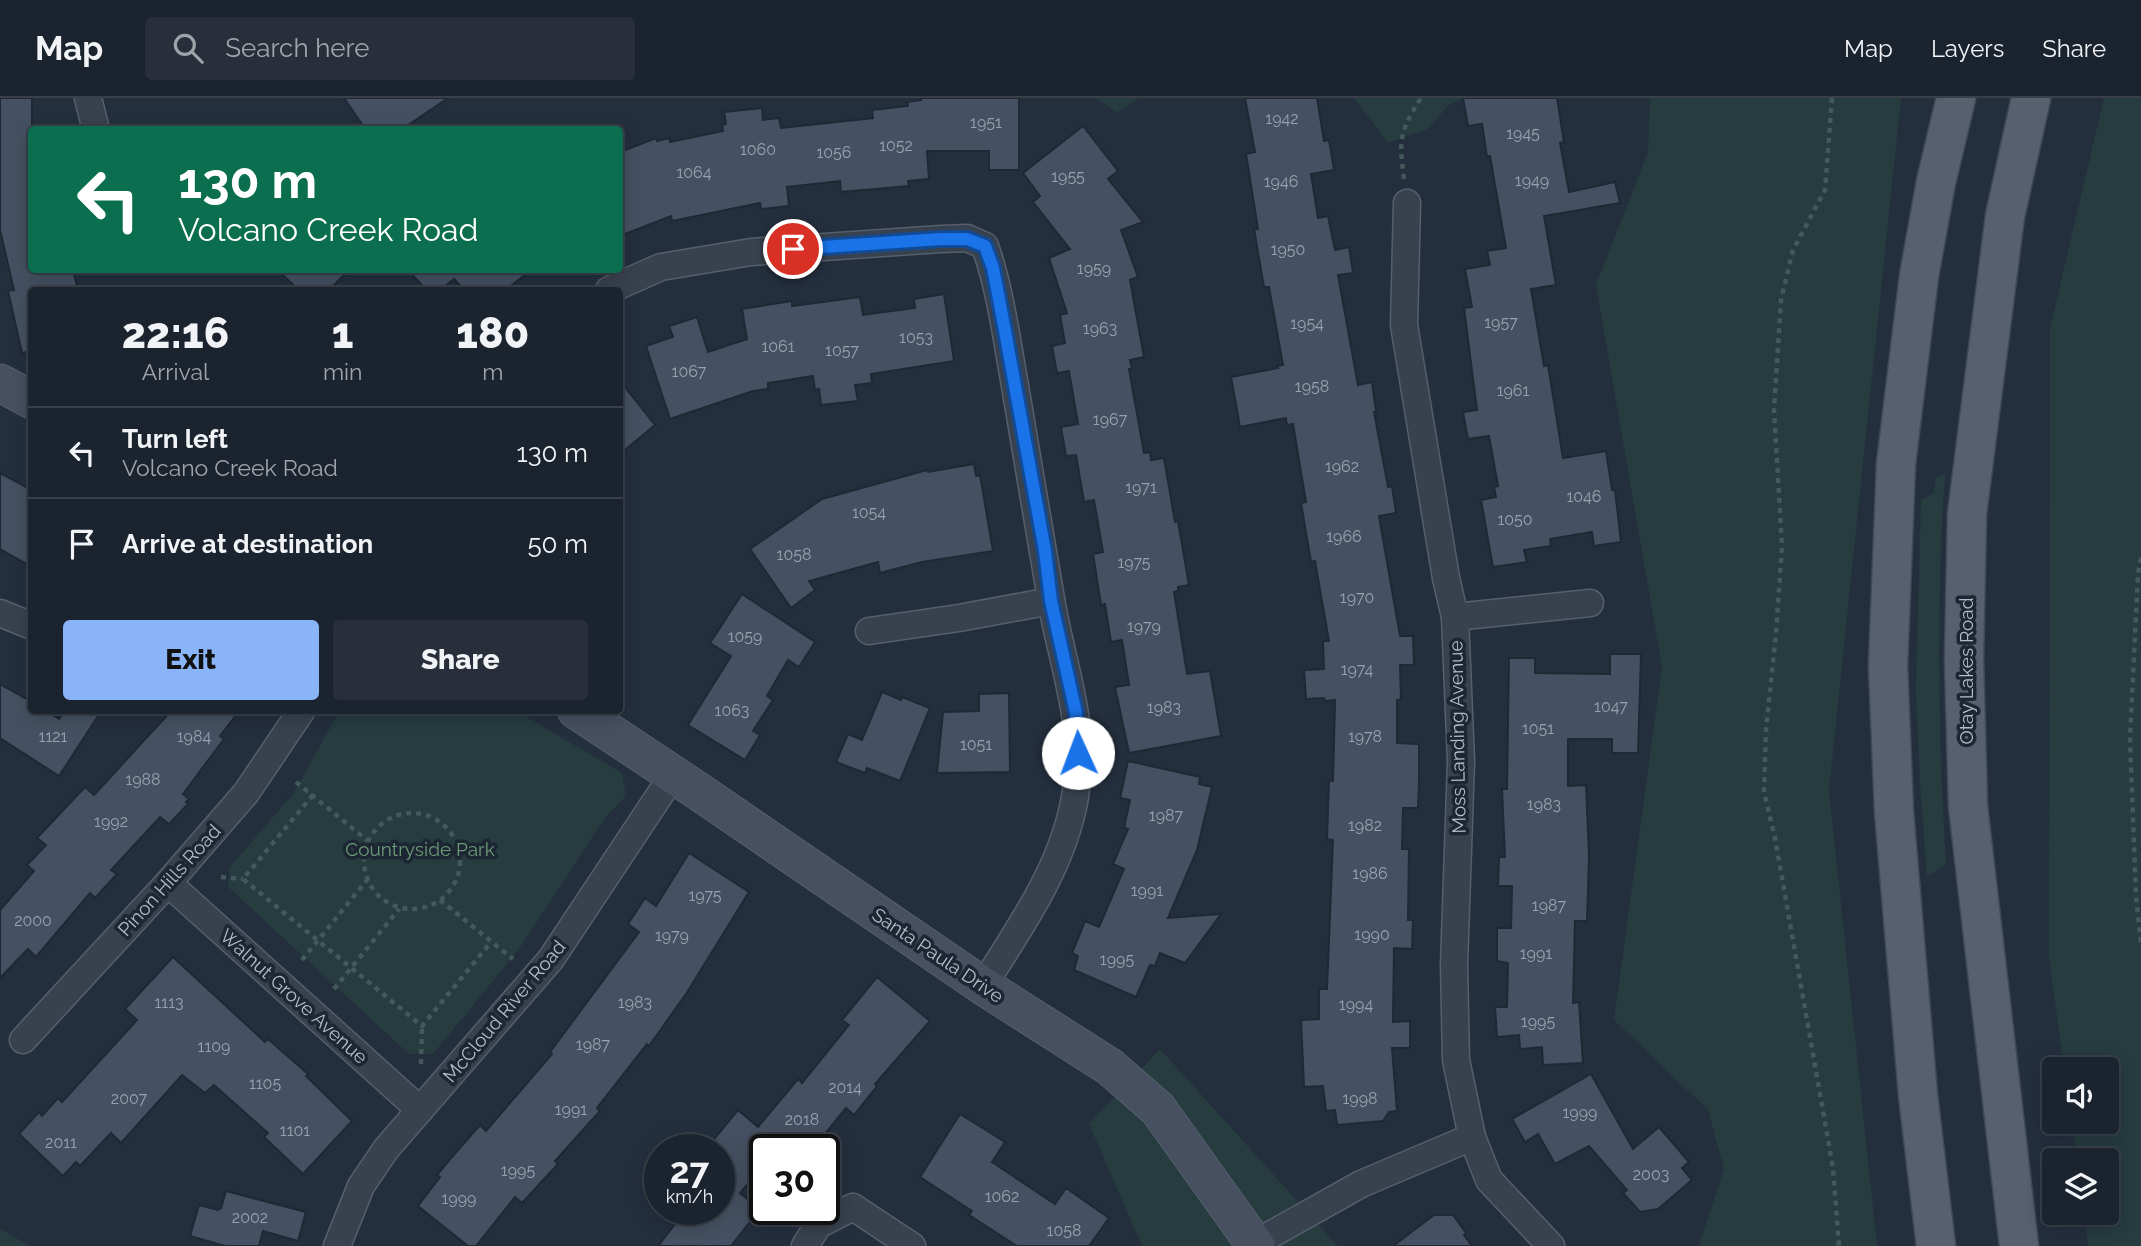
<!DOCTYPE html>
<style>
body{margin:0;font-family:Raleway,sans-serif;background:#282f3a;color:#f1f3f6;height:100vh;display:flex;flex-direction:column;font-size:26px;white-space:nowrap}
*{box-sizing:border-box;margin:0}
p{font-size:23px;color:#a0a4aa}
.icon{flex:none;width:38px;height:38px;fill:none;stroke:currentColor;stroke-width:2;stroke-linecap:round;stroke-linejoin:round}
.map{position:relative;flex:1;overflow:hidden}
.sheet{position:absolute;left:28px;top:189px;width:595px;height:427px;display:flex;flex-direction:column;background:#1b232e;border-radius:7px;box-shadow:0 4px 18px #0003,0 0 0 2px #39404a}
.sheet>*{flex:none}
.banner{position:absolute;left:28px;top:28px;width:595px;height:147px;border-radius:7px;box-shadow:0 4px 18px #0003,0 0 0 2px #39404a;background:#0b6e4f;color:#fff;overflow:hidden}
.controls{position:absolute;left:2042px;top:959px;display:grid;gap:14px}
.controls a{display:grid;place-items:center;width:77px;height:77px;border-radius:7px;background:#1b232e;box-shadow:0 4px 18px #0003,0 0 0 2px #39404a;font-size:35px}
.speed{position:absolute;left:644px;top:1036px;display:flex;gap:14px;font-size:35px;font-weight:700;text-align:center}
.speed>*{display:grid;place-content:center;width:91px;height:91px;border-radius:50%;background:#1b232e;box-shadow:0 4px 18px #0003,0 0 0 2px #39404a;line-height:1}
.speed small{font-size:18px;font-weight:400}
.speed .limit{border:4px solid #111;border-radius:10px;background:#fff;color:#111}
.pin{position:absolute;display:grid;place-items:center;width:60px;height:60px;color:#fff;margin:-30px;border:4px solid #fff;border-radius:50%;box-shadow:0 2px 7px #0007}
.me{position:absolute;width:77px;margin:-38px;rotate:358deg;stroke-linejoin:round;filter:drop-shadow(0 0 5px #0008)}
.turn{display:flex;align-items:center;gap:24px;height:147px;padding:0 35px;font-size:32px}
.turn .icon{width:91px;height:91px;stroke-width:2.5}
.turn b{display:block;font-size:49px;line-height:60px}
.eta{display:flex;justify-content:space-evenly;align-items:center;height:119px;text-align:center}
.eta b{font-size:42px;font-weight:800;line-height:49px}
.cta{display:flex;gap:14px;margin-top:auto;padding:14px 35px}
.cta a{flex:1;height:80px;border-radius:7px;background:#8ab4f8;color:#111;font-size:28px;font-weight:800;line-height:80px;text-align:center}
.cta a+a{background:#282f3a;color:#f1f3f6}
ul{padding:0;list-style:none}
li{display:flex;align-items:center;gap:21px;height:91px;padding:0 35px;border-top:2px solid #39404a}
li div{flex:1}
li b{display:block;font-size:26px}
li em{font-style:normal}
header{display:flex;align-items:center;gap:42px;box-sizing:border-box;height:98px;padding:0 35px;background:#1b232e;border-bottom:2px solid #39404a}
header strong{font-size:33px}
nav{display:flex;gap:38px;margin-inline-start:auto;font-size:24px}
.search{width:490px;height:63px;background:#282f3a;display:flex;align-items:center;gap:18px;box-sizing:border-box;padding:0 24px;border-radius:7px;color:#a0a4aa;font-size:26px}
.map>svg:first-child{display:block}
.green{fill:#263c3f}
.building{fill:#455162;stroke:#1f2835;stroke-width:2}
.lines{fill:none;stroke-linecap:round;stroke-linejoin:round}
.street-casing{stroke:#565f6c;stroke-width:29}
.secondary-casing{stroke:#565f6c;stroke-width:39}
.primary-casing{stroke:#414a57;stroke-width:41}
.path{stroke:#44595c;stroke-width:4.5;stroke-dasharray:5 5;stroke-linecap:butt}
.street{stroke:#38414e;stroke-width:26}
.secondary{stroke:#465061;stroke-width:37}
.primary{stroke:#56606e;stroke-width:38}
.route-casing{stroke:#114b97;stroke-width:18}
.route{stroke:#1a73e8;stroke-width:12}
.labels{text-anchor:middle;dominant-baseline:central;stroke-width:7;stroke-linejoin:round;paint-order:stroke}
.number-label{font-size:16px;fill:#98a1af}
.street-label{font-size:19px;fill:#b4bcc9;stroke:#1d2633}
.park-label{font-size:19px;fill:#6b9a76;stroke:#1d2633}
</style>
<header>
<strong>Map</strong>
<div class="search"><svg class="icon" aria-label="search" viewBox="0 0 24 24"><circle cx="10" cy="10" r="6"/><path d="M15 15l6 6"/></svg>Search here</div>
<nav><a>Map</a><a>Layers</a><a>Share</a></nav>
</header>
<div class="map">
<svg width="2141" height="1148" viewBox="0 0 2141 1148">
<rect width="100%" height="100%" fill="#242f3e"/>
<g class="green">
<polygon points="1096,0 1138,0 1117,15"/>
<polygon points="1354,0 1464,0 1449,7 1427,31 1388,45"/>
<polygon points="1650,0 1901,0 1829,692 1877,1148 1699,1148 1724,1071 1708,1012 1614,922 1662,569 1596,187 1648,54"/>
<polygon points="2104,0 2141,0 2141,1148 2088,1148 2084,1115 2107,1115 2107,1062 2077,1062 2071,1024 2107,1024 2107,971 2064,971 2049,859 2050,230"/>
<path d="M1945 375C1936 505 1938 635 1946 766L1927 779 1920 686 1916 591 1921 402 1934 395 1936 380Z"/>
<polygon points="340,612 516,613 622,675 626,698 605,720 519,851 433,956 409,956 228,789 230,769 293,696"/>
<polygon points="1160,951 1338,1148 1142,1148 1089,1026"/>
<polygon points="0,1130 29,1148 0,1148"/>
</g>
<g class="building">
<polygon points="0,0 32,0 32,172 73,172 78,192 32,192 32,253 22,255 8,193 14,192 0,132"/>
<polygon points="344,0 448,0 401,32 366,32"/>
<polygon points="920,0 1019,0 1019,72 989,72 989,53 927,53 929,81 908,83 909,88 841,94 840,83 787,89 789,108 761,111 760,105 672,123 671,118 620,138 620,54 656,40 657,43 669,40 670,44 723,33 722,27 726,26 724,14 762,10 763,22 779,20 781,30 873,20 872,12 908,8 907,4 921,2"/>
<polygon points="1245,0 1317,0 1324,43 1329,42 1334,72 1311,76 1318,120 1328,118 1335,152 1349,149 1353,175 1338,177 1358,287 1372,284 1376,314 1374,314 1388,389 1392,388 1396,415 1379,418 1400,538 1413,538 1414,567 1400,567 1401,601 1397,602 1397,645 1419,646 1419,684 1418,710 1403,710 1402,751 1409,751 1408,822 1413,822 1412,851 1394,850 1393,924 1410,923 1410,950 1392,950 1397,1013 1389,1014 1383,1023 1337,1027 1335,1012 1326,1013 1323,988 1304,989 1301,922 1319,921 1319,891 1327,891 1333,742 1327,741 1329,682 1333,683 1335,602 1325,603 1324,600 1306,601 1304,572 1324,571 1323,543 1329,543 1315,463 1311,464 1301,405 1306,404 1293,326 1287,327 1286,320 1240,329 1231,279 1278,270 1277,268 1283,267 1269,189 1264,189 1254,131 1258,131 1246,56 1255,54"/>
<polygon points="1463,0 1557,0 1564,44 1560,45 1569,94 1615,84 1620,105 1544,118 1556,187 1531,191 1544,268 1548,267 1563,360 1606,353 1612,392 1615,392 1621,444 1594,448 1592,434 1550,441 1551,448 1524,452 1527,464 1493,469 1481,402 1496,399 1494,389 1498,388 1489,338 1468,341 1463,314 1477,312 1464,210 1472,209 1465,171 1490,167 1487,153 1506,150 1490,58 1487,59 1482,26 1468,28"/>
<polygon points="1083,28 1118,73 1108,81 1143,124 1121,132 1138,179 1130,182 1144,259 1130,262 1132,271 1129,271 1144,355 1150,354 1151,362 1164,360 1175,424 1178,423 1189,487 1178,489 1178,493 1174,494 1187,576 1210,573 1221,638 1129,655 1115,589 1129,587 1122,542 1111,544 1105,506 1101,507 1093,456 1103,454 1094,402 1084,404 1076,357 1066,358 1061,329 1078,326 1069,273 1057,275 1052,248 1065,245 1060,217 1067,215 1049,160 1070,151 1033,104 1040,98 1023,75"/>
<polygon points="277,172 349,172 329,192 299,192"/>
<polygon points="408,172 531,172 506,192 464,192 454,181 441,192 426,192"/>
<polygon points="944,196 954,263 871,276 872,285 855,287 858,303 821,307 819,291 815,292 813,278 768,285 768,291 753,293 670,321 646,248 673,239 669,228 697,219 708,254 747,241 742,211 792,203 792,208 860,199 863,217 915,210 914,201"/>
<polygon points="620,283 655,327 620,356"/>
<polygon points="974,366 976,378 980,377 993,453 922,464 880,475 878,464 809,483 815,492 791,510 750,451 822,401 927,372 928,374"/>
<polygon points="0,375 32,392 32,469 0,451"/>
<polygon points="742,496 815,544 799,569 788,562 767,598 773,602 753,633 760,637 745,662 688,627 731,558 710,545"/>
<polygon points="1610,556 1641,556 1638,655 1612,655 1612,641 1568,641 1568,688 1586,687 1589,759 1587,823 1575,823 1573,905 1579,904 1583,965 1543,967 1542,949 1520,951 1519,937 1497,939 1495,909 1507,909 1508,865 1497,863 1497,830 1511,830 1512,788 1498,788 1499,759 1505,759 1502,691 1507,691 1509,560 1535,560 1535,575 1610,576"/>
<polygon points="0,586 32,604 32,612 45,612 59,621 65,612 102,612 59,678 0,640"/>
<polygon points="882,594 901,602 902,599 930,610 900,683 867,670 865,675 836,664 848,636 862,642"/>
<polygon points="1009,595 1010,674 937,675 943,614 979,613 979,596"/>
<polygon points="172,612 240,612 220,638 224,641 183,696 189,701 186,704 188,706 169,726 160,719 111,772 117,776 95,800 90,795 36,859 28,851 0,880 0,812 34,773 27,767 46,747 37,740 85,689 94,697"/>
<polygon points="1128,663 1200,679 1199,686 1212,689 1197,752 1168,820 1221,816 1185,865 1160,855 1155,868 1150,867 1136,899 1074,872 1078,858 1072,855 1085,823 1099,829 1124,771 1113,766 1128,731 1124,730 1130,702 1120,700"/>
<polygon points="689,755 749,794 686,896 649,948 647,946 597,1010 600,1013 555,1063 558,1066 522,1105 515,1099 476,1148 468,1148 418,1108 440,1079 437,1077 451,1060 480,1027 486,1033 552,956 550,954 639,834 628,826 645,800 656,808"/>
<polygon points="173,859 265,944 268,941 308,976 306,978 352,1023 303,1076 264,1039 268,1035 214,987 205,995 182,977 121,1045 111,1035 80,1068 76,1064 63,1078 19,1036 39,1014 42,1018 58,1000 62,1004 137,922 125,911"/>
<polygon points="877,879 930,923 875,986 877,988 854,1017 846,1010 812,1052 804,1052 785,1036 772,1052 765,1052 765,1065 740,1095 760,1111 731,1148 658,1148 687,1111 719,1111 719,1052 705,1052 738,1012 758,1029 798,981 802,985 849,927 842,922"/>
<polygon points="1591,976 1633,1051 1659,1029 1689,1064 1682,1070 1692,1082 1658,1111 1640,1114 1623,1095 1627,1092 1589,1048 1555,1066 1538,1036 1525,1044 1512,1021"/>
<polygon points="960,1016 1005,1044 992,1064 1055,1106 1066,1090 1109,1120 1089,1148 1017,1148 969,1117 972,1113 920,1079"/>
<polygon points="226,1093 306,1114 298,1143 263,1133 259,1148 225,1148 190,1138 199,1107 218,1112 221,1110"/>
<polygon points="1434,1117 1453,1117 1466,1135 1464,1137 1472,1148 1393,1148"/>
</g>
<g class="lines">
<g class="street-casing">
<g id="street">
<polyline points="88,0 96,32"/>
<polyline points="1407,105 1404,227 1446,480 1455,519 1461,663 1454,867 1456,962 1472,1039 1489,1082 1551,1148"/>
<path d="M609 192 661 169 751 154 941 141 967 140 985 148C1000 191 1006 237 1014 282 1027 355 1039 428 1051 501 1063 572 1087 624 1075 699 1063 769 1020 829 983 888"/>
<polyline points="0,515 32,528"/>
<polyline points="1455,519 1590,505"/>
<polyline points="869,533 959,520 1051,503"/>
<polyline points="168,785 420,1012"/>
<polyline points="23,942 168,785 246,695 302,612"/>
<polyline points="1254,1146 1361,1086 1472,1039"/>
<polyline points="337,1148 361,1088 386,1051 551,861 673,677"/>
<polyline points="805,1148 818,1127 853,1109 912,1148"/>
</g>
</g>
<g class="secondary-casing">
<g id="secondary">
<polyline points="0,285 32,302"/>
<polyline points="576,612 695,691 983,888 1110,969 1158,1011 1256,1148"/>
</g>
</g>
<g class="primary-casing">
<g id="primary">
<polyline points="1936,1148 1918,997 1894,714 1888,568 1896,366 1919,178 1936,84 1956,0"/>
<polyline points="2019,1148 1968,708 1964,562 1967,416 2005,118 2031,0"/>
</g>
</g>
<g class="path">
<polyline points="1832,0 1825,92 1793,152 1781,202 1774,312 1782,448 1776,535 1766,632 1764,694 1775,740 1833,1070 1839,1148"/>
<path d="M1404 81C1399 42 1399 34 1421 0"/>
<polyline points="2141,460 2138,475 2130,641 2136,799 2141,845"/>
<polyline points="296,684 368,743"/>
<polyline points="313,697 243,781 422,928 491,844"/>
<circle cx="412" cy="763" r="48"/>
<polyline points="221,779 243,781"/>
<polyline points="440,802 513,861"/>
<polyline points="302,862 367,782"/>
<polyline points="334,891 399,811"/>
<polyline points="421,966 422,928"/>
</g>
<use href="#street" class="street"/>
<use href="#secondary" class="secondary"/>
<use href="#primary" class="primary"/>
</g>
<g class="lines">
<g class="route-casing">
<polyline id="route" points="793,151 941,141 967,141 985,148 993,170 1005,233 1045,453 1051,503 1076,615 1078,655"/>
</g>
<use href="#route" class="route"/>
</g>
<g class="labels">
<g class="number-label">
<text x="1282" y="20">1942</text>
<text x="986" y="24">1951</text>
<text x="1523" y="35">1945</text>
<text x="896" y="47">1052</text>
<text x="758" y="51">1060</text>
<text x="834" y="54">1056</text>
<text x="694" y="74">1064</text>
<text x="1068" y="78">1955</text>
<text x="1532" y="82">1949</text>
<text x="1281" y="83">1946</text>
<text x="1288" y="151">1950</text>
<text x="1094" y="170">1959</text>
<text x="1501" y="224">1957</text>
<text x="1307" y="225">1954</text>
<text x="1100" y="230">1963</text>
<text x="916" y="239">1053</text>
<text x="778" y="248">1061</text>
<text x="842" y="252">1057</text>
<text x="689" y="273">1067</text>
<text x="1312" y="288">1958</text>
<text x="1513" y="292">1961</text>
<text x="1110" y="321">1967</text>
<text x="1342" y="368">1962</text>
<text x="1141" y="389">1971</text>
<text x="1584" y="398">1046</text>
<text x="869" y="414">1054</text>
<text x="1515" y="421">1050</text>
<text x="1344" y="438">1966</text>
<text x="794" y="456">1058</text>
<text x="1134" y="464">1975</text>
<text x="1357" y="499">1970</text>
<text x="1144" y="528">1979</text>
<text x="745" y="538">1059</text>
<text x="1357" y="571">1974</text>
<text x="1611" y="608">1047</text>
<text x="1164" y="609">1983</text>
<text x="732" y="612">1063</text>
<text x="1538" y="630">1051</text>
<text x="53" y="638">1121</text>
<text x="194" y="638">1984</text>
<text x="1365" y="638">1978</text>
<text x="976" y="646">1051</text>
<text x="143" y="681">1988</text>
<text x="1544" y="706">1983</text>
<text x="1166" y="717">1987</text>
<text x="111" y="723">1992</text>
<text x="1365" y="727">1982</text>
<text x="1370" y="775">1986</text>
<text x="1147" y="792">1991</text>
<text x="705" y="797">1975</text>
<text x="1549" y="807">1987</text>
<text x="33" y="822">2000</text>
<text x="1372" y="836">1990</text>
<text x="672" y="837">1979</text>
<text x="1536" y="855">1991</text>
<text x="1117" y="861">1995</text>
<text x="169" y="904">1113</text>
<text x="635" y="904">1983</text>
<text x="1356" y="906">1994</text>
<text x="1538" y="923">1995</text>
<text x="593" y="946">1987</text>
<text x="214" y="948">1109</text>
<text x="265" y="985">1105</text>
<text x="845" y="989">2014</text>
<text x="129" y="1000">2007</text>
<text x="1360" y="1000">1998</text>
<text x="571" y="1011">1991</text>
<text x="1580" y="1014">1999</text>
<text x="802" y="1021">2018</text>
<text x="295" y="1032">1101</text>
<text x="61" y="1044">2011</text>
<text x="518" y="1072">1995</text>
<text x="1651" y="1076">2003</text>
<text x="1002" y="1098">1062</text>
<text x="459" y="1100">1999</text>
<text x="250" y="1119">2002</text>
<text x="1064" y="1132">1058</text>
</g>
<g class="street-label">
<text transform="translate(1966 573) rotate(-90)">Otay Lakes Road</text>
<text transform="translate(1457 639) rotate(-91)">Moss Landing Avenue</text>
<text transform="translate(169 782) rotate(-48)">Pinon Hills Road</text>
<text transform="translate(938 857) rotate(34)">Santa Paula Drive</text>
<text transform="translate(294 898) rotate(42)">Walnut Grove Avenue</text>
<text transform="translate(504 913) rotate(-50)">McCloud River Road</text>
</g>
<g class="park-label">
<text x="420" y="751">Countryside Park</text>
</g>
</g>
</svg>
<div class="controls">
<a><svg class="icon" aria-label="sound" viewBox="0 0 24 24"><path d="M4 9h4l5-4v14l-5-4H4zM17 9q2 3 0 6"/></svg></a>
<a><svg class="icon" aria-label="layers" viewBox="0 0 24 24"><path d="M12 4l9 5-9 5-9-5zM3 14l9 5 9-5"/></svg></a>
</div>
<div class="speed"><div>27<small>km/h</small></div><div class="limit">30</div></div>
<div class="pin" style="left:793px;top:151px;background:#d93025"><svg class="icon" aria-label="arrive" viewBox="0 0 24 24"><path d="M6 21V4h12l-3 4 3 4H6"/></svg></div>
<svg class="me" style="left:1078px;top:655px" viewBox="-20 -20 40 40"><circle r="19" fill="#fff"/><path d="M0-13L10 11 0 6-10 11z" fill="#1a73e8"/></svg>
<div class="banner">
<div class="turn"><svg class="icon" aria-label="left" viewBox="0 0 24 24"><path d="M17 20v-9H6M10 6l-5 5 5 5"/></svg><div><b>130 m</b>Volcano Creek Road</div></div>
</div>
<section class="sheet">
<div class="eta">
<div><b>22:16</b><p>Arrival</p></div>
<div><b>1</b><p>min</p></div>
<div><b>180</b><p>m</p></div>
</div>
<ul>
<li><svg class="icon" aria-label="left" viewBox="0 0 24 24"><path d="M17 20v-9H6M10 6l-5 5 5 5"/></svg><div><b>Turn left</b><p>Volcano Creek Road</p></div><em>130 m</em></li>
<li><svg class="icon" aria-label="arrive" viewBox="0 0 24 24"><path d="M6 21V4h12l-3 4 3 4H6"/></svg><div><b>Arrive at destination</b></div><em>50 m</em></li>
</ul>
<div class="cta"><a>Exit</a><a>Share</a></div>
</section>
</div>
